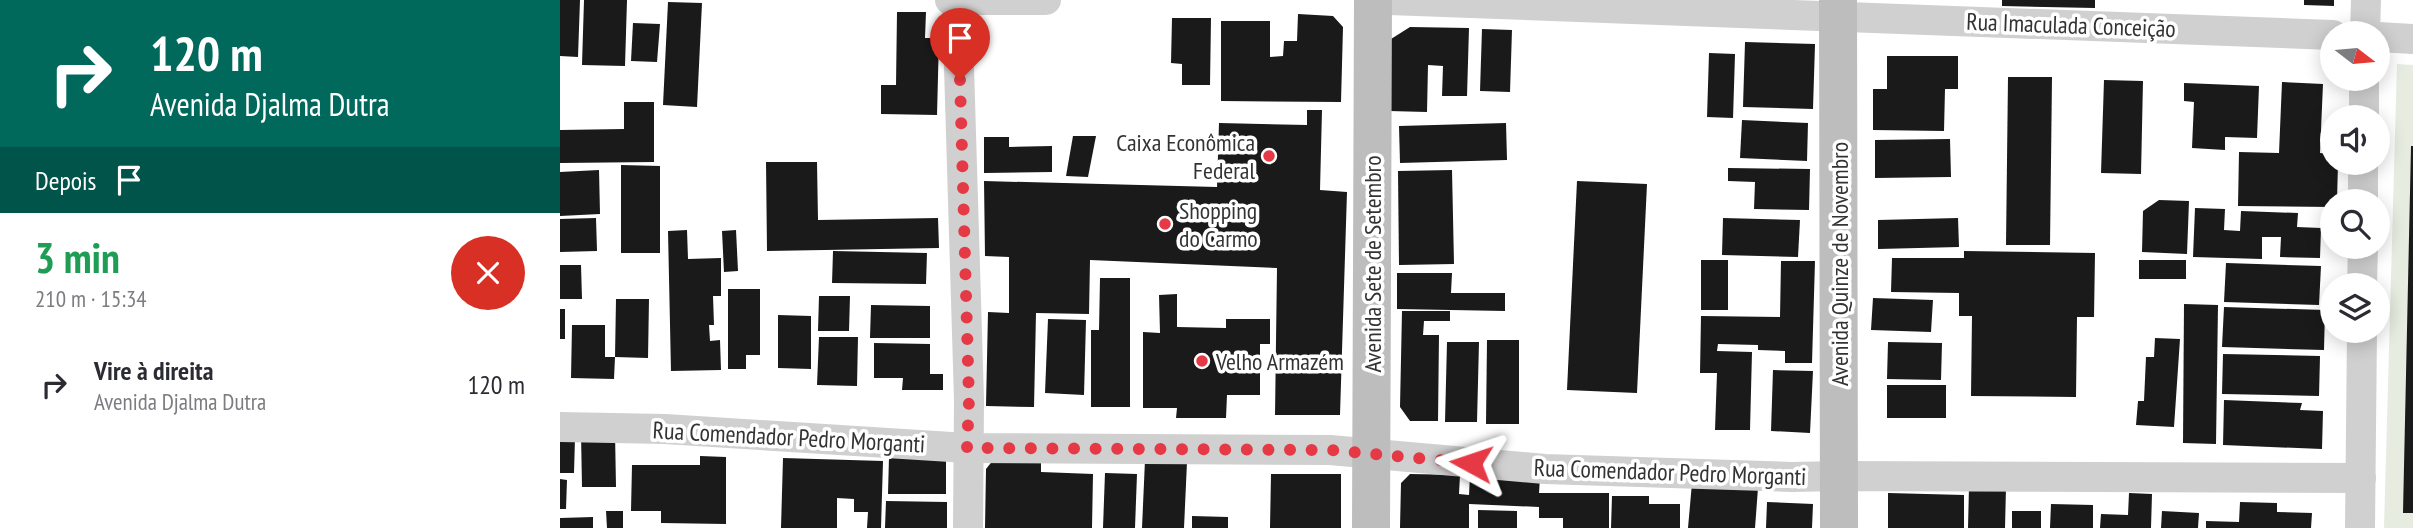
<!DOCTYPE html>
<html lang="pt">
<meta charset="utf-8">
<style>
body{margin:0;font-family:"PT Sans Narrow",sans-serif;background:#f2f2f3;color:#2b2b33;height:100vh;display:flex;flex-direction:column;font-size:26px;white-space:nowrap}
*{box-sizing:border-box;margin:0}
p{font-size:23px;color:#7c7c81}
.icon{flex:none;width:38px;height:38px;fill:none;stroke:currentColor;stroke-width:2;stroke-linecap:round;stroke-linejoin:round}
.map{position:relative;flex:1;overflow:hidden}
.panel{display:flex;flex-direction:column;background:#fff;width:560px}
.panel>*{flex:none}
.top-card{background:#00695c;color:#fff;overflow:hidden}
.needle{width:46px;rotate:106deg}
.controls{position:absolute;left:1760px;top:21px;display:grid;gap:14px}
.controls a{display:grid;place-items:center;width:70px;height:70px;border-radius:50%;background:#fff;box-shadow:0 4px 18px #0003;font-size:35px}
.pin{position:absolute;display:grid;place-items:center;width:60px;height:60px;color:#fff;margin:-72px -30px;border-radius:50% 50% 50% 0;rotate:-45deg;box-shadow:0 0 7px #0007}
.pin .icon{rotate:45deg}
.me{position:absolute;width:77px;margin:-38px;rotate:275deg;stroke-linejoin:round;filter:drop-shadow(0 0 5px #0008)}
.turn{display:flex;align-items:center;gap:24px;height:147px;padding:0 35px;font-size:32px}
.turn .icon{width:91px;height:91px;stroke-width:2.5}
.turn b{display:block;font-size:49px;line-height:60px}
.then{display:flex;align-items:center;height:66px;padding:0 35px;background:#0003;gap:14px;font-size:26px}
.round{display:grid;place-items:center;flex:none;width:74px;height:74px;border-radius:37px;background:#f2f2f3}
.head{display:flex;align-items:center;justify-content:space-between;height:119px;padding:0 35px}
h1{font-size:42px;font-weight:700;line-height:52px;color:#1e9e55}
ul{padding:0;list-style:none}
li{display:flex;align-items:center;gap:21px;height:105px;padding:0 35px}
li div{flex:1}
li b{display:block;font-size:26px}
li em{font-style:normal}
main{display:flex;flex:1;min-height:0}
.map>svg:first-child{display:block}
.green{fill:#e6ecdf}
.building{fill:#1a1a1a}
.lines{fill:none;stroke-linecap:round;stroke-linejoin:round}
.street{stroke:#d0d0d0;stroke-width:30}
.secondary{stroke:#bdbdbd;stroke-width:38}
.route{stroke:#e63946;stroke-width:12;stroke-dasharray:0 21.6}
.poi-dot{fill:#e63946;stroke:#fff;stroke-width:2.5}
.labels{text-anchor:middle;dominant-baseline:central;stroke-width:7;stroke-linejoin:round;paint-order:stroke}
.street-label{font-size:24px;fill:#333;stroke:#fff}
.poi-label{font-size:24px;fill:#333;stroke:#fff;text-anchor:start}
</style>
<main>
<section class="panel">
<div class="top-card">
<div class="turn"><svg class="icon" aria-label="right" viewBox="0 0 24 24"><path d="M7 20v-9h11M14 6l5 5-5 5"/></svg><div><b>120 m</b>Avenida Djalma Dutra</div></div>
<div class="then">Depois<svg class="icon" aria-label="arrive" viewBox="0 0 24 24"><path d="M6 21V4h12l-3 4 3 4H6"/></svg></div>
</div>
<div class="head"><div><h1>3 min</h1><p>210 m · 15:34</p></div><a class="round" style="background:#d93025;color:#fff"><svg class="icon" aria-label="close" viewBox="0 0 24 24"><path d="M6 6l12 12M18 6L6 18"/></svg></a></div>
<ul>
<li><svg class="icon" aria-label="right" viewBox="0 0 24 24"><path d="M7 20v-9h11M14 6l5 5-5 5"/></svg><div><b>Vire à direita</b><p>Avenida Djalma Dutra</p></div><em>120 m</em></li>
</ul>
</section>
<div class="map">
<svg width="1853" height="528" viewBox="0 0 1853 528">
<rect width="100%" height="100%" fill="#fff"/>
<polygon class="green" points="1837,64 1853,65 1853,528 1824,528"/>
<g class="building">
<polygon points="0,0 20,0 18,57 0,56"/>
<polygon points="24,0 67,0 65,66 22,65"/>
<polygon points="1442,0 1535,0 1535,8 1442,6"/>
<polygon points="1744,0 1774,0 1774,6 1744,5"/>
<polygon points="108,2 142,3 137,107 103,105"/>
<polygon points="337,12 366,12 365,38 379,38 377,115 321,114 321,85 336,85"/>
<polygon points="738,14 773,16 783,27 781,102 661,101 661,21 710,21 710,57 723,56 724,41 737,41"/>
<polygon points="612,18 651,18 650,85 622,85 622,64 611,63"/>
<polygon points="73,23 100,24 97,62 71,61"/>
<polygon points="850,27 909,28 907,96 882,96 883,66 868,65 867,112 829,111 831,39"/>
<polygon points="922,29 952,30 950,92 920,91"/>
<polygon points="1185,42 1255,44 1253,109 1183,107"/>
<polygon points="1149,53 1175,54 1173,118 1147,117"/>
<polygon points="1327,56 1398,56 1398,89 1385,89 1384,131 1313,130 1313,89 1327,89"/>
<polygon points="1448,77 1492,77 1490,245 1446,245"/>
<polygon points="1544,80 1583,81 1581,174 1541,173"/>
<polygon points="1722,82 1763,84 1760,153 1773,154 1773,163 1778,163 1777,201 1773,201 1773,207 1678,206 1679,152 1719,153"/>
<polygon points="1624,83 1699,86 1697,138 1665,137 1665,150 1632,148 1634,102 1624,101"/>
<polygon points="64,102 94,102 94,162 0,163 0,130 64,129"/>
<polygon points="747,110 762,110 760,190 787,192 780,415 715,415 717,268 530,260 529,314 476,313 474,407 426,406 428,312 449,313 449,257 425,256 424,181 657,187 659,123 747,125"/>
<polygon points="1182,120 1248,123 1247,161 1180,158"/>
<polygon points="946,123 947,160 840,163 839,126"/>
<polygon points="513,136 536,136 528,177 506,176"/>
<polygon points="424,137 449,137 449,147 492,146 492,172 424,173"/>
<polygon points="1390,139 1391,177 1315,178 1315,140"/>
<polygon points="1851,146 1853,146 1853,513 1843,513"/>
<polygon points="206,162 257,162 258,220 378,218 379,248 207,251"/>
<polygon points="61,165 100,166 100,253 61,253"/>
<polygon points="1168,168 1250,169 1249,210 1194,209 1195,182 1168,181"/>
<polygon points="39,170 40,214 0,216 0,172"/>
<polygon points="892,170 894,264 839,265 838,171"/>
<polygon points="1017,181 1087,184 1077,393 1007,390"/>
<polygon points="1599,200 1629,201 1627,254 1582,252 1583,211"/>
<polygon points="1635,208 1665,209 1664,230 1680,231 1681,211 1738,213 1737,227 1761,228 1760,258 1720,257 1721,237 1702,237 1702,259 1633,257"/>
<polygon points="36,218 37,251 0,252 0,219"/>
<polygon points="1163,218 1240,220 1238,257 1162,255"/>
<polygon points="1398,218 1399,247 1318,249 1318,220"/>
<polygon points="127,230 128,259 161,258 161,296 153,296 154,325 149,325 150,341 160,340 161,370 111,371 108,231"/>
<polygon points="176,230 178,271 164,272 162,231"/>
<polygon points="273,251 367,253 366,284 272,283"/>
<polygon points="1404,251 1535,253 1534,317 1517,317 1516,397 1411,396 1412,316 1399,316 1399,293 1331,292 1332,258 1404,258"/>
<rect x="1141" y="260" width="27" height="50"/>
<rect x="1579" y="260" width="47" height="19"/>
<polygon points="1221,261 1255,261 1252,363 1225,363 1225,351 1198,350 1198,345 1158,344 1157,351 1192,352 1190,430 1155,430 1157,373 1140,373 1141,316 1220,317"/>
<polygon points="1666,263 1761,266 1759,305 1664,302"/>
<polygon points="0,265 21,265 22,299 0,299"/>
<polygon points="837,273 892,273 891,293 945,293 945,311 837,309"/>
<polygon points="540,278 570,278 570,407 531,407 531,330 539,330"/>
<polygon points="168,289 200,289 200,355 186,355 186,369 168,369"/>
<polygon points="617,294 617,327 666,328 666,319 710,319 710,344 700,344 700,395 667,395 666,418 616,418 617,408 583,408 583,332 600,333 599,295"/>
<polygon points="259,296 290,296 289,331 258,331"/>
<polygon points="1313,298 1373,300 1371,332 1311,330"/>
<polygon points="56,299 89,299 88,358 55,357"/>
<polygon points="1624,304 1658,305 1656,444 1623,443"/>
<polygon points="311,305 370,306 370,338 310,338"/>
<polygon points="1664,307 1765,310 1764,350 1662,347"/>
<rect x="0" y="309" width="5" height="30"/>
<polygon points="842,311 890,311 890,321 864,321 863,335 879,335 878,421 850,421 840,407"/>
<polygon points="218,315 251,316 251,369 218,368"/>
<polygon points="488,319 526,320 524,395 485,393"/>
<polygon points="12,325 45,325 45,357 55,357 54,379 11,378"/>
<polygon points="259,337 298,337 297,386 257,385"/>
<polygon points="1595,338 1620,339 1614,427 1576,425 1578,401 1584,401 1586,357 1594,357"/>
<polygon points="927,340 959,340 959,424 926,424"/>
<polygon points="887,342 919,342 917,422 885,422"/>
<polygon points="1328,342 1382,343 1381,380 1327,379"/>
<polygon points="314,343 370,344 370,374 383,374 383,390 342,390 343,378 314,378"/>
<polygon points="1663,354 1760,356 1759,396 1662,394"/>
<polygon points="1213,370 1253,371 1250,433 1211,431"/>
<rect x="1327" y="385" width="59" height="33"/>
<polygon points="1664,400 1742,403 1740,410 1763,411 1762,449 1663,445"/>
<polygon points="21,433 55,433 56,487 22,487"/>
<polygon points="0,438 15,438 14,473 0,473"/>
<polygon points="140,456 166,457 166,524 101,523 101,511 71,511 72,465 140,465"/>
<polygon points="329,457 386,458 386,494 328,494"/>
<polygon points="223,458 323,461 321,528 307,528 308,512 294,512 294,499 277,498 277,528 221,528"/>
<polygon points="434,459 481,459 481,472 533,474 532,528 425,528 426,469"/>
<polygon points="585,460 627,462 624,528 582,528"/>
<polygon points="545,473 577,474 575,528 543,528"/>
<polygon points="711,474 781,474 781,528 710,528"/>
<polygon points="850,474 900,475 899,494 909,495 910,475 980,477 979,493 1049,493 1049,528 1003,528 1003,518 979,518 979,507 909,504 909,528 840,528 841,483"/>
<polygon points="0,479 7,480 6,509 0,509"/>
<polygon points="1132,483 1198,488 1195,528 1128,528"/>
<polygon points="1409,487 1446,487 1445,528 1408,528"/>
<polygon points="1328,493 1404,495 1404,528 1328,528"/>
<polygon points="1569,493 1592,494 1591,528 1540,528 1541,514 1568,515"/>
<polygon points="1052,496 1089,496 1089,504 1120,504 1120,528 1051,528"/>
<polygon points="326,501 387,502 387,528 325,528"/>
<polygon points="1207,502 1253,504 1252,528 1206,528"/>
<polygon points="1680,502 1717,503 1717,512 1752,513 1751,528 1646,528 1646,521 1679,522"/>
<polygon points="1491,504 1533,505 1533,528 1490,528"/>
<polygon points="918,510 957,511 957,528 918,528"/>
<polygon points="46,511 63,511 63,528 47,528"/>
<rect x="1452" y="511" width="29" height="17"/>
<polygon points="1602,511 1639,513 1638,528 1601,528"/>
<polygon points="632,516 668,517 668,528 632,528"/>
<polygon points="33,517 33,528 0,528 0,518"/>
</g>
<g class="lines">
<g class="street">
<polyline points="390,0 486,0"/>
<polyline points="397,0 409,400 408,528"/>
<polyline points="829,0 1773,35"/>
<polyline points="1805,33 1806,0"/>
<polyline points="1818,37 1853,39"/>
<polyline points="1804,117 1804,79"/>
<polyline points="1803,201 1803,163"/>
<polyline points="1802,285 1803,247"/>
<polyline points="0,427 105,429 407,448 770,450 985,469 1232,477 1280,476 1801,478"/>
<polyline points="1800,528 1802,331"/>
</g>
<g class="secondary">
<polyline points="1278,0 1279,528"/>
<polyline points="811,528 813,0"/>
</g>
</g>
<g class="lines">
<polyline class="route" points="400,80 409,400 407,448 770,450 911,463"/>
</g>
<g class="poi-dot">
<circle cx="709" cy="156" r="7"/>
<circle cx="605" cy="224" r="7"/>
<circle cx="642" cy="361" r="7"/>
</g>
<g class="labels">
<g class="street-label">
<text transform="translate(1511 25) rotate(2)">Rua Imaculada Conceição</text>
<text transform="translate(812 264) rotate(-90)">Avenida Sete de Setembro</text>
<text transform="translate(1279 264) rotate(-90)">Avenida Quinze de Novembro</text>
<text transform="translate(229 437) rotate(3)">Rua Comendador Pedro Morganti</text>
<text transform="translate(1110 472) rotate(2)">Rua Comendador Pedro Morganti</text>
</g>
<g class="poi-label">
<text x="695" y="142" text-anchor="end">Caixa Econômica<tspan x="695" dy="28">Federal</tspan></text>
<text x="619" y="210">Shopping<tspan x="619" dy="28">do Carmo</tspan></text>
<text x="656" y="361">Velho Armazém</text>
</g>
</g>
</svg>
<div class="controls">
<a><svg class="needle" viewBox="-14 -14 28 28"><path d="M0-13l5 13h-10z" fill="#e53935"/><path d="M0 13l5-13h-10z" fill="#7c7c81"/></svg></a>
<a><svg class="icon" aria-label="sound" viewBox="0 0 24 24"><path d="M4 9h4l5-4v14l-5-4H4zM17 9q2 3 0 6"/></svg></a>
<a><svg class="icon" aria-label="search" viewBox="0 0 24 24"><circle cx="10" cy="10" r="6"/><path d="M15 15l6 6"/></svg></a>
<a><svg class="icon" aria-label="layers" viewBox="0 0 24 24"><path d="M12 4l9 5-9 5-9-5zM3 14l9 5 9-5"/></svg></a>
</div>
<div class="pin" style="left:400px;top:80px;background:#d93025"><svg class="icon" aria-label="arrive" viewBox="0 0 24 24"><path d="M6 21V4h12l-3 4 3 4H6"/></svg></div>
<svg class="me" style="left:911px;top:463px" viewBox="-20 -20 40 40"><path d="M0-17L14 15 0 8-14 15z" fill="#e63946" stroke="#fff" stroke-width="4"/></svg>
</div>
</main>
